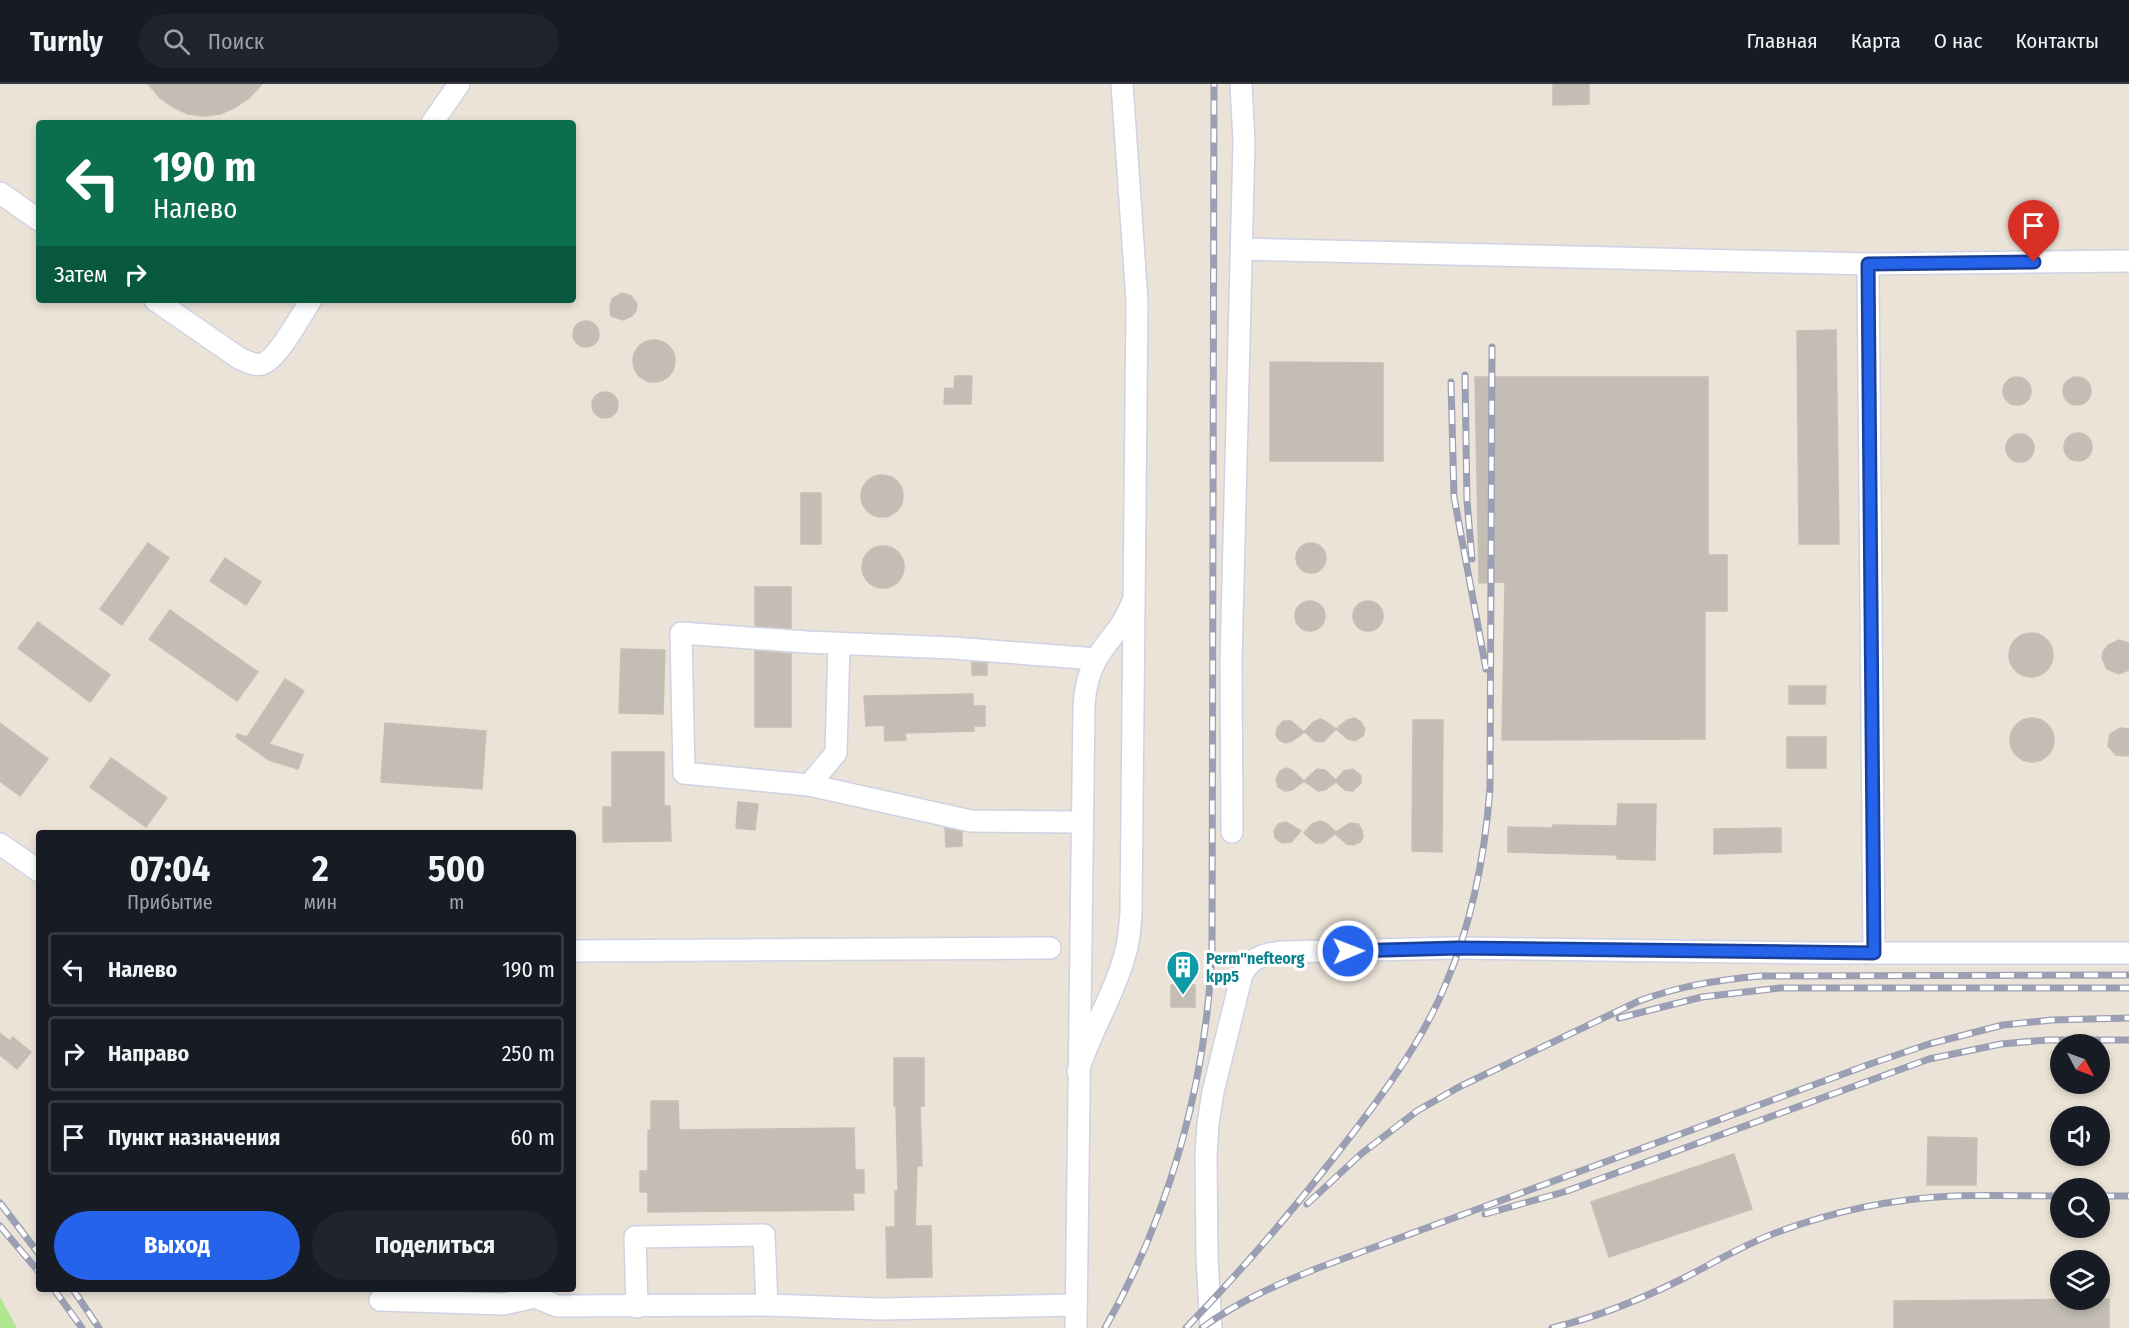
<!DOCTYPE html>
<html lang="ru">
<meta charset="utf-8">
<style>
body{margin:0;font-family:"Fira Sans Condensed",sans-serif;background:#20242c;color:#f1f3f6;height:100vh;display:flex;flex-direction:column;font-size:22px;white-space:nowrap}
*{box-sizing:border-box;margin:0}
p{font-size:20px;color:#9ea1a6}
.icon{flex:none;width:33px;height:33px;fill:none;stroke:currentColor;stroke-width:2;stroke-linecap:round;stroke-linejoin:round}
.map{position:relative;flex:1;overflow:hidden}
.details{position:absolute;left:36px;top:746px;width:540px;height:462px;display:flex;flex-direction:column;background:#171b24;border-radius:6px;box-shadow:0 3px 9px #0003}
.details>*{flex:none}
.top-card{position:absolute;left:36px;top:36px;width:540px;height:183px;border-radius:6px;box-shadow:0 3px 9px #0003;background:#0b6e4f;color:#fff;overflow:hidden}
.needle{width:39px;rotate:131deg}
.fabs{position:absolute;left:2050px;top:950px;display:grid;gap:12px}
.fabs a{display:grid;place-items:center;width:60px;height:60px;border-radius:50%;background:#171b24;box-shadow:0 3px 9px #0003;font-size:30px}
.pin{position:absolute;display:grid;place-items:center;width:51px;height:51px;color:#fff;margin:-62px -26px;border-radius:50% 50% 50% 0;rotate:-45deg;box-shadow:0 0 6px #0007}
.pin .icon{rotate:45deg}
.me{position:absolute;width:66px;margin:-33px;rotate:89deg;stroke-linejoin:round;filter:drop-shadow(0 0 4px #0008)}
.turn{display:flex;align-items:center;gap:21px;height:126px;padding:0 18px;font-size:27px}
.turn .icon{width:78px;height:78px;stroke-width:2.5}
.turn b{display:block;font-size:42px;line-height:51px}
.then{display:flex;align-items:center;height:57px;padding:0 18px;background:#0003;gap:12px;font-size:22px}
.eta{display:flex;justify-content:space-evenly;align-items:center;height:102px;text-align:center}
.eta b{font-size:36px;font-weight:700;line-height:42px}
.button{display:flex;gap:12px;margin-top:auto;padding:12px 18px}
.button a{flex:1;height:69px;border-radius:36px;background:#2563eb;color:#fff;font-size:24px;font-weight:700;line-height:69px;text-align:center}
.button a+a{background:#20242c;color:#f1f3f6}
ul{padding:0;list-style:none}
li{display:flex;align-items:center;gap:18px;height:75px;margin:0 12px 9px;padding:0 6px;border:3px solid #363941;border-radius:6px}
li div{flex:1}
li b{display:block;font-size:22px}
li em{font-style:normal}
header{display:flex;align-items:center;gap:36px;box-sizing:border-box;height:84px;padding:0 30px;background:#171b24;border-bottom:2px solid #363941}
header strong{font-size:28px}
nav{display:flex;gap:33px;margin-inline-start:auto;font-size:21px}
.search{width:420px;height:54px;background:#20242c;display:flex;align-items:center;gap:15px;box-sizing:border-box;padding:0 21px;border-radius:33px;color:#9ea1a6;font-size:22px}
.map>svg:first-child{display:block}
.green{fill:#aee790}
.building{fill:#c3bdb5;stroke:#c7c0b2;stroke-width:1.5}
.lines{fill:none;stroke-linecap:round;stroke-linejoin:round}
.minor-casing{stroke:#ced2e3;stroke-width:24}
.minor{stroke:#fff;stroke-width:21}
.rail-casing{stroke:#9b9fb4;stroke-width:7}
.rail{stroke:#fff;stroke-width:4.5;stroke-dasharray:14;stroke-linecap:butt}
.route-casing{stroke:#184099;stroke-width:15}
.route{stroke:#2563eb;stroke-width:10}
.labels{text-anchor:middle;dominant-baseline:central;stroke-width:6;stroke-linejoin:round;paint-order:stroke}
.culture-label{font-size:16px;font-weight:bold;fill:#0d838f;stroke:#fff;text-anchor:start}
</style>
<header>
<strong>Turnly</strong>
<div class="search"><svg class="icon" aria-label="search" viewBox="0 0 24 24"><circle cx="10" cy="10" r="6"/><path d="M15 15l6 6"/></svg>Поиск</div>
<nav><a>Главная</a><a>Карта</a><a>О нас</a><a>Контакты</a></nav>
</header>
<div class="map">
<svg width="2129" height="1244" viewBox="0 0 2129 1244">
<rect width="100%" height="100%" fill="#ece3d8"/>
<polygon class="green" points="0,1213 17,1244 0,1244"/>
<g class="building">
<polygon points="148,0 262,0 248,15 234,24 220,30 204,32 188,30 173,23 160,14"/>
<polygon points="1553,0 1589,0 1589,20 1553,21"/>
<polygon points="622,209 631,212 637,220 636,227 632,232 623,236 611,232 610,223 612,215"/>
<circle cx="586" cy="250" r="13"/>
<polygon points="1836,246 1839,460 1799,460 1797,247"/>
<circle cx="654" cy="277" r="21"/>
<polygon points="1270,278 1383,279 1383,377 1270,377"/>
<polygon points="955,292 972,292 971,320 944,320 945,304 954,305"/>
<circle cx="2077" cy="307" r="14"/>
<circle cx="2017" cy="307" r="14"/>
<polygon points="1475,293 1708,293 1708,471 1727,471 1727,527 1705,527 1705,655 1502,656 1505,498 1479,499"/>
<circle cx="605" cy="321" r="13"/>
<circle cx="2078" cy="363" r="14"/>
<circle cx="2020" cy="364" r="14"/>
<circle cx="882" cy="412" r="21"/>
<rect x="801" y="409" width="20" height="51"/>
<polygon points="148,459 169,474 122,541 100,525"/>
<circle cx="1311" cy="474" r="15"/>
<circle cx="883" cy="483" r="21"/>
<polygon points="225,474 261,498 246,521 210,497"/>
<polygon points="755,503 791,503 791,544 755,542"/>
<circle cx="1368" cy="532" r="15"/>
<circle cx="1310" cy="532" r="15"/>
<polygon points="170,526 258,588 237,617 149,555"/>
<polygon points="38,538 110,591 90,618 18,564"/>
<circle cx="2031" cy="571" r="22"/>
<polygon points="2119,556 2129,559 2129,586 2119,590 2107,585 2102,574 2103,568 2108,561"/>
<polygon points="621,565 665,566 663,630 619,629"/>
<polygon points="755,567 791,570 791,643 755,643"/>
<polygon points="972,578 987,579 987,591 972,591"/>
<polygon points="285,595 304,607 269,660 303,671 298,685 269,676 236,653 237,650 247,653"/>
<polygon points="1789,602 1826,602 1825,620 1789,620"/>
<polygon points="973,610 973,622 985,622 985,642 974,642 974,647 905,649 906,656 885,657 884,641 866,642 864,612"/>
<circle cx="2032" cy="656" r="22"/>
<polygon points="1354,634 1361,638 1365,645 1363,652 1355,657 1348,655 1336,645 1347,636"/>
<polygon points="1320,635 1325,637 1336,645 1323,658 1315,657 1305,648 1292,657 1285,659 1279,656 1276,651 1277,644 1283,637 1291,637 1304,648 1313,638"/>
<polygon points="1413,636 1443,636 1442,768 1412,767"/>
<polygon points="0,639 48,675 20,712 0,697"/>
<polygon points="385,639 486,647 482,705 381,698"/>
<polygon points="2120,644 2129,645 2129,672 2116,671 2108,662 2110,650"/>
<rect x="1787" y="653" width="39" height="31"/>
<polygon points="612,668 664,668 664,722 670,722 671,757 603,758 603,723 612,723"/>
<polygon points="111,674 167,714 146,743 90,703"/>
<polygon points="1286,684 1292,686 1304,697 1317,685 1325,686 1336,696 1344,687 1353,685 1361,692 1361,699 1353,707 1345,706 1336,698 1325,706 1318,707 1304,697 1292,706 1285,707 1278,703 1276,695 1280,687"/>
<polygon points="738,718 758,720 755,746 736,744"/>
<polygon points="1618,720 1656,720 1655,776 1617,775 1617,771 1508,768 1508,743 1553,744 1553,741 1617,742"/>
<polygon points="1320,737 1326,739 1336,748 1350,739 1358,740 1362,746 1363,753 1360,758 1353,761 1347,760 1335,750 1323,759 1315,759 1304,749 1312,740"/>
<polygon points="1286,738 1301,747 1291,758 1282,759 1275,754 1274,747 1278,740"/>
<polygon points="945,744 962,748 962,762 946,763"/>
<polygon points="1781,744 1781,768 1714,770 1714,745"/>
<rect x="1171" y="901" width="24" height="22"/>
<polygon points="0,949 10,957 13,953 31,968 17,985 0,971"/>
<polygon points="894,974 924,974 924,1022 920,1022 922,1082 917,1082 915,1142 931,1142 932,1193 887,1194 886,1143 895,1143 895,1107 898,1107 896,1022 894,1022"/>
<polygon points="651,1017 678,1017 679,1046 854,1044 855,1086 864,1086 864,1109 853,1109 854,1126 648,1128 648,1108 640,1108 640,1087 648,1087 648,1046 651,1046"/>
<polygon points="1928,1053 1977,1054 1976,1101 1927,1101"/>
<polygon points="1734,1070 1752,1125 1609,1173 1591,1118"/>
<polygon points="2109,1215 2109,1244 1894,1244 1894,1217"/>
</g>
<g class="lines">
<g class="minor-casing">
<g id="minor">
<polyline points="432,39 459,0"/>
<polyline points="0,109 39,136"/>
<polyline points="1242,165 1868,180 2129,177"/>
<polyline points="1868,180 1874,869"/>
<path d="M155 216 239 274C246 277 254 282 262 280 278 275 301 231 311 216"/>
<polyline points="839,560 836,669 809,701 684,689 681,549 807,558 953,564 1096,575"/>
<polyline points="809,701 971,737 1082,738"/>
<polyline points="1232,748 1231,577 1244,58 1241,0"/>
<polyline points="0,760 39,787"/>
<polyline points="573,867 1050,864"/>
<path d="M1078 987C1090 948 1113 913 1124 874 1129 859 1130 844 1131 828L1137 217 1122 0"/>
<polyline points="526,1204 535,1213 557,1222 767,1221 880,1225 1076,1221"/>
<polyline points="380,1216 504,1220 535,1213"/>
<polyline points="637,1223 635,1153 764,1151 767,1221"/>
<path d="M1076 1244 1084 621C1085 605 1088 590 1096 576 1107 556 1125 541 1132 519"/>
<path d="M1211 1244 1207 1174 1206 1071 1208 1040 1213 1008 1242 890C1252 873 1264 870 1282 868L1458 864 1817 869H2129"/>
</g>
</g>
<use href="#minor" class="minor"/>
<g class="rail-casing">
<g id="rail">
<polyline points="1465,291 1467,417 1472,475"/>
<polyline points="1451,298 1454,413 1486,585"/>
<polyline points="1619,934 1702,913 1780,904 2129,904"/>
<polyline points="2100,1112 2129,1112"/>
<polyline points="0,1119 39,1170"/>
<path d="M1307 1120 1361 1070 1417 1027 1459 1003 1639 917C1679 902 1718 896 1760 892L2129 891"/>
<polyline points="1485,1130 1564,1108 1929,975 2001,960 2047,956 2129,956"/>
<polyline points="0,1142 39,1188"/>
<polyline points="53,1204 82,1244"/>
<polyline points="72,1204 99,1244"/>
<path d="M1105 1244C1170 1130 1206 999 1212 868L1214 0"/>
<path d="M1186 1244C1243 1185 1296 1123 1346 1058 1384 1009 1421 959 1445 902 1472 839 1485 771 1490 704L1492 263"/>
<path d="M1202 1244C1237 1218 1278 1200 1318 1184L1873 979 1929 960 2003 941 2052 936 2129 934"/>
<path d="M1552 1244C1597 1233 1642 1215 1684 1194 1715 1178 1745 1160 1778 1148 1834 1127 1892 1115 1952 1112 1988 1111 2025 1112 2061 1112"/>
</g>
</g>
<use href="#rail" class="rail"/>
</g>
<g class="lines">
<g class="route-casing">
<polyline id="route" points="1348,867 1458,864 1874,869 1868,180 2034,178"/>
</g>
<use href="#route" class="route"/>
</g>
<defs>
<g id="building-pin" transform="scale(1.725)"><path d="M0 17L-7.5 6A9.5 9.5 0 1 1 7.5 6Z" fill="#0f9aa8" stroke="#fff"/><path d="M-4-6H4V6H1V3H-1V6H-4ZM-2.5-4.3h1.7v1.8h-1.7ZM.8-4.3h1.7v1.8H.8ZM-2.5-1h1.7V.8h-1.7ZM.8-1h1.7V.8H.8Z" fill="#fff"/></g>
</defs>
<g fill-rule="evenodd">
<use href="#building-pin" x="1183" y="883"/>
</g>
<g class="labels">
<g class="culture-label">
<text x="1206" y="874">Perm"nefteorg<tspan x="1206" dy="18">kpp5</tspan></text>
</g>
</g>
</svg>
<div class="fabs">
<a><svg class="needle" viewBox="-14 -14 28 28"><path d="M0-13l5 13h-10z" fill="#e53935"/><path d="M0 13l5-13h-10z" fill="#9ea1a6"/></svg></a>
<a><svg class="icon" aria-label="sound" viewBox="0 0 24 24"><path d="M4 9h4l5-4v14l-5-4H4zM17 9q2 3 0 6"/></svg></a>
<a><svg class="icon" aria-label="search" viewBox="0 0 24 24"><circle cx="10" cy="10" r="6"/><path d="M15 15l6 6"/></svg></a>
<a><svg class="icon" aria-label="layers" viewBox="0 0 24 24"><path d="M12 4l9 5-9 5-9-5zM3 14l9 5 9-5"/></svg></a>
</div>
<div class="pin" style="left:2034px;top:178px;background:#d93025"><svg class="icon" aria-label="arrive" viewBox="0 0 24 24"><path d="M6 21V4h12l-3 4 3 4H6"/></svg></div>
<svg class="me" style="left:1348px;top:867px" viewBox="-20 -20 40 40"><circle r="17" fill="#2563eb" stroke="#fff" stroke-width="3"/><path d="M0-11L8 9 0 5-8 9z" fill="#fff"/></svg>
<div class="top-card">
<div class="turn"><svg class="icon" aria-label="left" viewBox="0 0 24 24"><path d="M17 20v-9H6M10 6l-5 5 5 5"/></svg><div><b>190 m</b>Налево</div></div>
<div class="then">Затем<svg class="icon" aria-label="right" viewBox="0 0 24 24"><path d="M7 20v-9h11M14 6l5 5-5 5"/></svg></div>
</div>
<section class="details">
<div class="eta">
<div><b>07:04</b><p>Прибытие</p></div>
<div><b>2</b><p>мин</p></div>
<div><b>500</b><p>m</p></div>
</div>
<ul>
<li><svg class="icon" aria-label="left" viewBox="0 0 24 24"><path d="M17 20v-9H6M10 6l-5 5 5 5"/></svg><div><b>Налево</b></div><em>190 m</em></li>
<li><svg class="icon" aria-label="right" viewBox="0 0 24 24"><path d="M7 20v-9h11M14 6l5 5-5 5"/></svg><div><b>Направо</b></div><em>250 m</em></li>
<li><svg class="icon" aria-label="arrive" viewBox="0 0 24 24"><path d="M6 21V4h12l-3 4 3 4H6"/></svg><div><b>Пункт назначения</b></div><em>60 m</em></li>
</ul>
<div class="button"><a>Выход</a><a>Поделиться</a></div>
</section>
</div>
